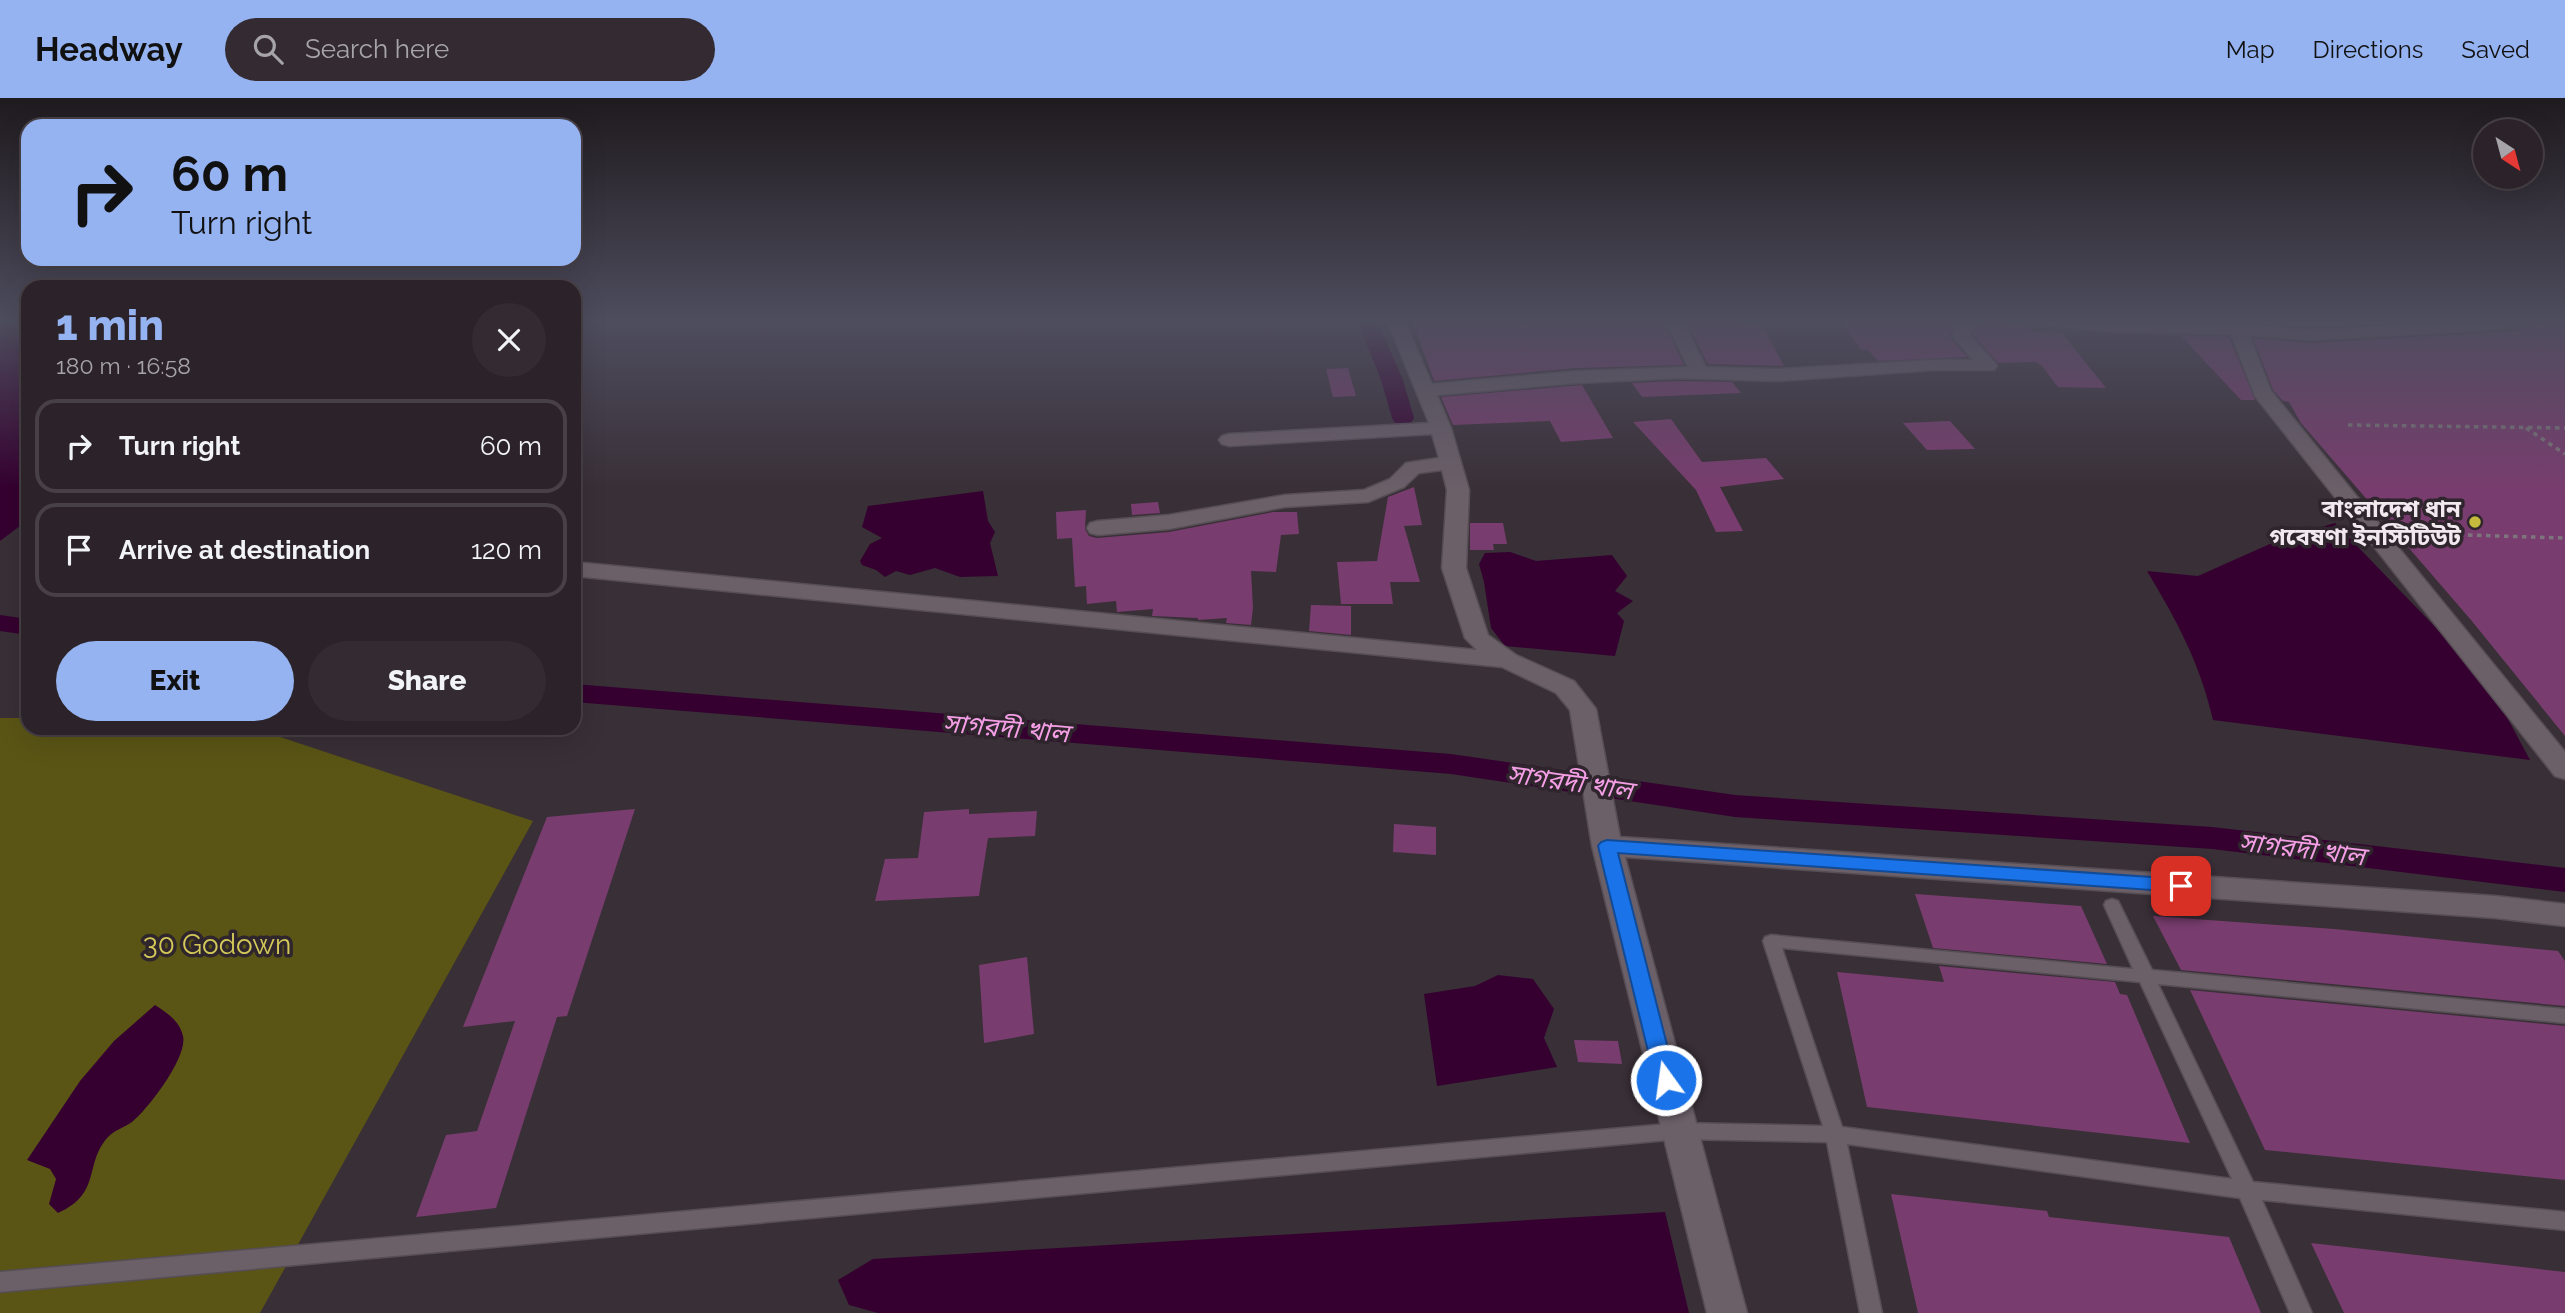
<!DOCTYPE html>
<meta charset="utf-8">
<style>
body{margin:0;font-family:Raleway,"Noto Sans Bengali",sans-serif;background:#332b31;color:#f1f3f6;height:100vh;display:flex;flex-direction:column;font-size:26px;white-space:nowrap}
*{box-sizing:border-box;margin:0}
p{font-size:23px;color:#a6a4a8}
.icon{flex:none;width:38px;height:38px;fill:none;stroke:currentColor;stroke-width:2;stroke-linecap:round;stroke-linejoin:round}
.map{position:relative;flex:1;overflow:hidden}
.panel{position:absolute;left:21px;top:182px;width:560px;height:455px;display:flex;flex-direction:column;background:#2b2329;border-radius:21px;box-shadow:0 7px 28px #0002,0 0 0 2px #474046}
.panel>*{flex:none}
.hud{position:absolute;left:21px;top:21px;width:560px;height:147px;border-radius:21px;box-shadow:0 7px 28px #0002,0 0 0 2px #474046;background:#95b2f1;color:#111;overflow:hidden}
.needle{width:46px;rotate:144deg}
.buttons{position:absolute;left:2473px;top:21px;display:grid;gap:14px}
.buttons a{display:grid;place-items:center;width:70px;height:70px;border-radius:50%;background:#2b2329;box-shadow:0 7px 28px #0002,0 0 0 2px #474046;font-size:35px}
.pin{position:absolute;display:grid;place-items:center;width:60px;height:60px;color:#fff;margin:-30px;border-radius:14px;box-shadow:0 4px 10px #0006}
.me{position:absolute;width:77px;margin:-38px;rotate:346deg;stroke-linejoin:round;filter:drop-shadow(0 0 5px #0008)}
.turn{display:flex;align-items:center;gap:24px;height:147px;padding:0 35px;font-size:32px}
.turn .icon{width:91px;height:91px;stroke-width:2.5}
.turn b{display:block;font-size:49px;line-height:60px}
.round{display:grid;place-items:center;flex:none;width:74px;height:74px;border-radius:37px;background:#332b31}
.summary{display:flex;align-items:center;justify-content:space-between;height:119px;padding:0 35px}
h1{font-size:42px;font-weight:800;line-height:52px;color:#95b2f1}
.action{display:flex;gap:14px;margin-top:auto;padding:14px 35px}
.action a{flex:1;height:80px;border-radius:42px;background:#95b2f1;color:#111;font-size:28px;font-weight:800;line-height:80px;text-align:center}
.action a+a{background:#332b31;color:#f1f3f6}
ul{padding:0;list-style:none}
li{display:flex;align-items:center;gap:21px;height:94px;margin:0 14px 10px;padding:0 21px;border:4px solid #474046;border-radius:21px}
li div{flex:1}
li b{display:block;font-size:26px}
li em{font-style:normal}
header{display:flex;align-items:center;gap:42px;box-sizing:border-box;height:98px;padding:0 35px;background:#95b2f1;color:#111}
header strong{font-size:33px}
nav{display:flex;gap:38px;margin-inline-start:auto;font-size:24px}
.search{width:490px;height:63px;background:#332b31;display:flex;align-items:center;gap:18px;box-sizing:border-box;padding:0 24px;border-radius:38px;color:#a6a4a8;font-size:26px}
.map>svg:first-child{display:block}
.green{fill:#5a5515}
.water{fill:#350030}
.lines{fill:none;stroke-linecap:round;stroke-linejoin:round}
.canal{fill:#350030;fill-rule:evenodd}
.building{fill:#783d6e}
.lane-casing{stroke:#564e54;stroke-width:3}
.street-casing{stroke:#564e54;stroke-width:3}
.path{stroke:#7e757c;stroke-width:3.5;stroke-dasharray:4.5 4.5;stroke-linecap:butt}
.lane{fill:#6b5f68;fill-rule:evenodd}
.street{fill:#6b5f68;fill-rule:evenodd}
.route{fill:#1a73e8;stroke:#114b97;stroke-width:2}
.poi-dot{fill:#c6bb3c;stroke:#2f252d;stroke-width:2.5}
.labels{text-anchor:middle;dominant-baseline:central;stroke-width:7;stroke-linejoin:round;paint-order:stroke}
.poi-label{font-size:24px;font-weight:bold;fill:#f0e9ee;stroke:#2f252d;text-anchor:end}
.water-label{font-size:26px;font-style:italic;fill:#f49ee5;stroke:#2f252d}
.near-park-label{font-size:28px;fill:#d3c958;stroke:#2f252d}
</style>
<header>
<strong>Headway</strong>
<div class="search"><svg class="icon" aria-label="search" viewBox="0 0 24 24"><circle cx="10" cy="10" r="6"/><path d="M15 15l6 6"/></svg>Search here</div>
<nav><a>Map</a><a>Directions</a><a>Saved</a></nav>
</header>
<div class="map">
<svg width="2565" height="1215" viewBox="0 0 2565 1215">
<rect width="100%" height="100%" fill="#392f37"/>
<polygon class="green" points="0,620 28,620 28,630 253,630 533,723 260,1215 0,1215"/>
<g class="water">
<polygon points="0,222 28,222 28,422 0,443"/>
<polygon points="983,393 988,423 995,434 990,445 998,478 960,479 935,470 910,477 896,473 885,479 876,472 862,467 860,463 870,446 882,440 862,429 868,408"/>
<path d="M2335 425 2488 584 2530 662 2213 622C2200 565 2177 523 2147 473L2198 478 2281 441Z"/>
<polygon points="1510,454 1536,463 1612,457 1627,478 1615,493 1633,503 1617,515 1624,523 1615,558 1505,548 1491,530 1484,484 1479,466 1485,455"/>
<polygon points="1498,877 1533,881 1554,911 1544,940 1557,969 1437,988 1424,896 1475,888"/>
<path d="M155 907C167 915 179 922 183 938 188 959 148 1011 132 1024 125 1029 115 1032 109 1038 83 1065 103 1095 58 1115L49 1106 56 1081 50 1071 27 1062 80 983 114 943Z"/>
<polygon points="1665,1114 1689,1215 878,1215 849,1207 838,1182 873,1161"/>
</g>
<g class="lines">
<g class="canal">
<polygon points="1357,222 1377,222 1403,282 1414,320 1411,325 1395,325 1392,320 1381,282"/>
<polygon points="0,517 28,521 28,537 0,533"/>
<polygon points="574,586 1451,656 1735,697 2212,729 2565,770 2565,794 2212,751 1735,719 1451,676 574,604"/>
</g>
</g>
<g class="building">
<polygon points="1412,222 1663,222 1684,267 1577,270 1434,283"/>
<polygon points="1685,222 1761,225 1784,268 1708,266"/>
<polygon points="1840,222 1957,222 1949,238 1967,259 1878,263 1868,252 1861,252"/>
<polygon points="1979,222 2026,226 2032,234 2062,235 2106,290 2058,289 2042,268 2036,264 1998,265 1973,237"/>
<polygon points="2195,222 2381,222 2381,226 2310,229"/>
<polygon points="2525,222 2565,222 2565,638 2471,522 2301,325 2289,304 2283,303 2273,292 2253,240 2310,245 2520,233 2512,230 2521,229"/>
<polygon points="2181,238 2229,239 2255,302 2241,302"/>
<polygon points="1348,270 1356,298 1333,299 1326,271"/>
<polygon points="1680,283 1732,284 1741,295 1642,299 1632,285"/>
<polygon points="1582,287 1613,340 1561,344 1550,323 1453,327 1441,299"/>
<polygon points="1671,321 1702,364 1766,360 1784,381 1720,389 1743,433 1716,434 1696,392 1633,324"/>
<polygon points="1950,323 1975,351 1927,352 1903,325"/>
<polygon points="1414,389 1422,427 1404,428 1420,484 1390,484 1393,506 1341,506 1337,464 1377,463 1388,399"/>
<polygon points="1158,404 1160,415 1132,417 1131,406"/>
<polygon points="1086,412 1085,431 1089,438 1097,440 1169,434 1273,414 1297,414 1299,436 1281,437 1276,474 1251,473 1253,510 1251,527 1226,525 1227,520 1198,522 1198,520 1152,518 1153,511 1117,514 1116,503 1087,506 1086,488 1075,489 1072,440 1057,441 1056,414"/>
<polygon points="1470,425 1503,425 1507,446 1493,446 1494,452 1470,452"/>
<polygon points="1311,507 1351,508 1351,537 1309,533"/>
<polygon points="635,711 567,918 557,919 496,1110 416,1119 446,1037 477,1033 515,923 463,929 547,719"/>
<polygon points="969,711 969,716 1037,713 1035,738 988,740 979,798 875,803 885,761 918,760 924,714"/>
<polygon points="1394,726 1436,729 1436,757 1393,754"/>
<polygon points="1915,796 2081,808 2107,866 1933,850"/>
<polygon points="2153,818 2334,831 2558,853 2565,863 2565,908 2181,872"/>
<polygon points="1027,859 1034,936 984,945 979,867"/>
<polygon points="1939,868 2115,884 2120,896 2127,897 2190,1045 1867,1009 1837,874 1944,884"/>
<polygon points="2190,892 2565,928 2565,1082 2265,1052"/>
<polygon points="1574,942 1618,943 1622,966 1578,964"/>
<polygon points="1891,1096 2047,1113 2049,1119 2229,1139 2261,1215 1918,1215"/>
<polygon points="2311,1145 2565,1174 2565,1215 2344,1215"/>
</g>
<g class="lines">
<g class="lane-casing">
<path id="lane" d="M2112 801 2118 803 2120 807 2152 872 2565 911V925L2158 886 2253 1084 2565 1114V1132L2262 1102 2312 1215H2290L2240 1100 1847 1046 1882 1215H1860L1827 1044 1679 1041 0 1194V1174L1679 1025 1823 1028 1763 843 1765 839 1771 837 2133 871 2104 807 2106 803ZM1782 850 2140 884 2232 1081 1842 1029Z"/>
</g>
<g class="street-casing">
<g id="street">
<polygon points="1387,222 1404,222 1432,286 1577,273 1688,269 1665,222 1682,222 1706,269 1777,271 1934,262 1973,262 1952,238 1960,222 1977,222 1970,237 1994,264 1997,268 1994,272 1934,272 1777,283 1680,280 1577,285 1437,297 1451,330 1469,392 1466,470 1488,537 1516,557 1574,583 1596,611 1620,739 2495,798 2565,806 2565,828 2495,820 1625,759 1747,1215 1707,1215 1592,748 1570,612 1556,595 1502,569 574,478 574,464 1477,552 1465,540 1442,470 1447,392 1442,372 1419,375 1404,389 1368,404 1285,409 1169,431 1098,437 1090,435 1087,430 1090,425 1098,423 1169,417 1285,397 1364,392 1390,381 1406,365 1439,360 1432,336 1229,348 1222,346 1219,342 1222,338 1229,336 1429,325"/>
<polygon points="2040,222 2238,226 2310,232 2523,222 2521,226 2488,232 2310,242 2249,237 2271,293 2565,654 2565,681 2555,678 2255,298 2231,236 2118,234 2048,227"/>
</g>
</g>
<g class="path">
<polyline points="2348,327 2565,330"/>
<polyline points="2526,330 2565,356"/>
<polyline points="2432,436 2565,440"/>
</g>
<use href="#lane" class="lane"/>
<use href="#street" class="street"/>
</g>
<linearGradient id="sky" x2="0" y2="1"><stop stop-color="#1f1a1e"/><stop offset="0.57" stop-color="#4e4d5e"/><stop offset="1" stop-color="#4e4d5e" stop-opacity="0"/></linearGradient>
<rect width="2565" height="392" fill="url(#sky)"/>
<polygon class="route" points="1607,742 2181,781 2188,783 2191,788 2188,793 2181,794 1618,755 1676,982 1673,988 1666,990 1658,988 1655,982 1598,748 1601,744"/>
<circle class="poi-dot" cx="2475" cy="424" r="7"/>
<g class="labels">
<g class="poi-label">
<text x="2461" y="410">বাংলাদেশ ধান<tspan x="2461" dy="28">গবেষণা ইনস্টিটিউট</tspan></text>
</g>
<g class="water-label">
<text transform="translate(1006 630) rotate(5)">সাগরদী খাল</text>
<text transform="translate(1570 684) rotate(8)">সাগরদী খাল</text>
<text transform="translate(2302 751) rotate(7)">সাগরদী খাল</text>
</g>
<g class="near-park-label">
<text x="217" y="846">30 Godown</text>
</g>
</g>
</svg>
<div class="buttons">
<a><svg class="needle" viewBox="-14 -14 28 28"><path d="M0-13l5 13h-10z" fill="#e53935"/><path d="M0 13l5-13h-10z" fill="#a6a4a8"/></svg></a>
</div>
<div class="pin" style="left:2181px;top:788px;background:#d93025"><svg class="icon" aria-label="arrive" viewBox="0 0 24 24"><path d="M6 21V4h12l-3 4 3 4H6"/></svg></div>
<svg class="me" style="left:1666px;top:982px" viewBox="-20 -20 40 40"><circle r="17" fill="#1a73e8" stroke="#fff" stroke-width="3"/><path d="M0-11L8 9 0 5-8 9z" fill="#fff"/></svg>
<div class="hud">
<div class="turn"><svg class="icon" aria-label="right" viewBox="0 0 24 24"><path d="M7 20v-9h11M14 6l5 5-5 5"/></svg><div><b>60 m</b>Turn right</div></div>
</div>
<section class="panel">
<div class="summary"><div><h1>1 min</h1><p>180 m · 16:58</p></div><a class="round"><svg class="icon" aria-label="close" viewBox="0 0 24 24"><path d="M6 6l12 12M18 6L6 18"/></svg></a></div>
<ul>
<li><svg class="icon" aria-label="right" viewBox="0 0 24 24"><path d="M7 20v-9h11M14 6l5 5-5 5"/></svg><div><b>Turn right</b></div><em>60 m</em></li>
<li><svg class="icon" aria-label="arrive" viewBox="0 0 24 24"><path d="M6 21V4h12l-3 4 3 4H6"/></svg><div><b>Arrive at destination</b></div><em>120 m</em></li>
</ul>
<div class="action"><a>Exit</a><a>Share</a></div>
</section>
</div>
